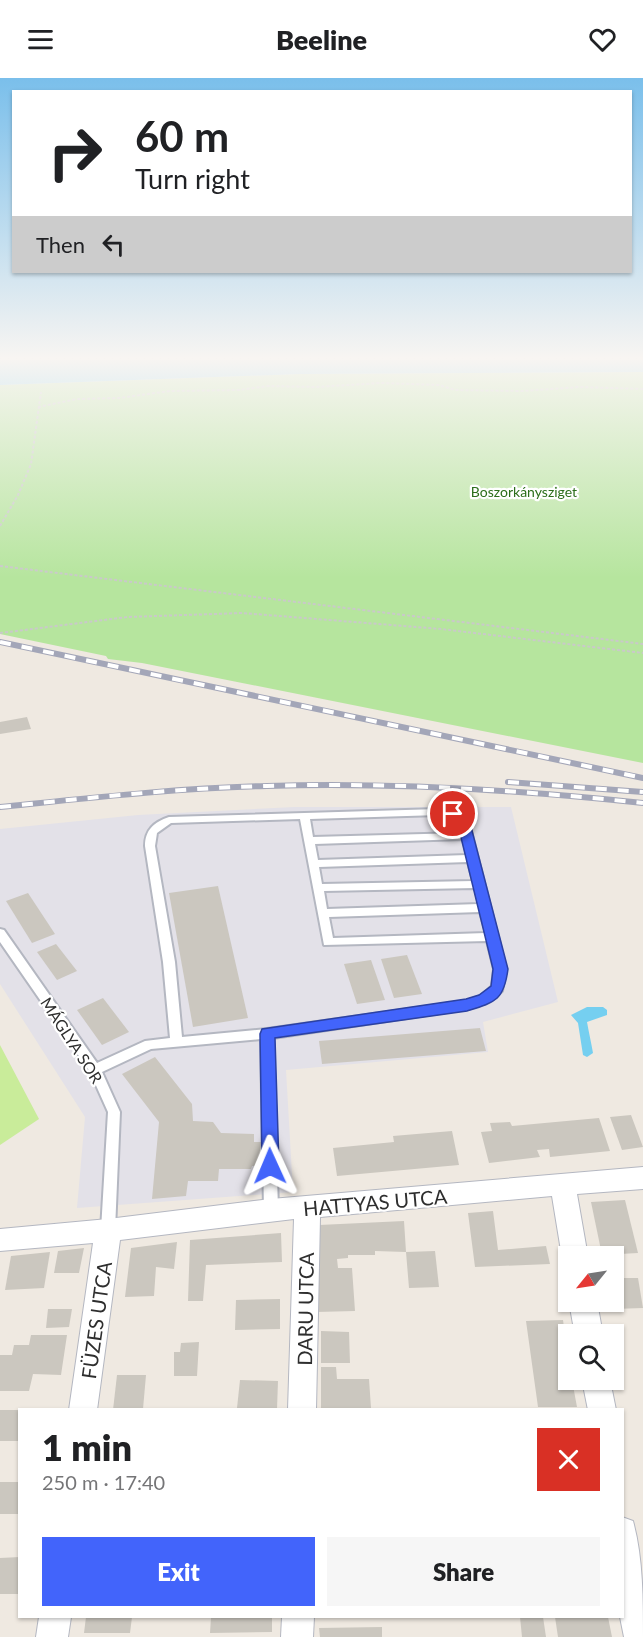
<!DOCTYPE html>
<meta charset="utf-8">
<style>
body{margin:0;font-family:Lato,sans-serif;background:#f6f6f6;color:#202124;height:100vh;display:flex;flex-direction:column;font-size:22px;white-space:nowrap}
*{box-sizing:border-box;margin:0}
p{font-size:20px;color:#757577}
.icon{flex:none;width:33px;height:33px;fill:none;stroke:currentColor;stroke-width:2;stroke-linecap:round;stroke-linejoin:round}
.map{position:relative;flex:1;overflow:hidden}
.drawer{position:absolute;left:18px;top:1330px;width:606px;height:210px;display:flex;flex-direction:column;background:#fff;border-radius:0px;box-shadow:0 2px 4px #0004}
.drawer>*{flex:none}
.guide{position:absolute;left:12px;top:12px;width:620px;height:183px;border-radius:0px;box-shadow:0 2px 4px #0004;background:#fff;color:#202124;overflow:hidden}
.needle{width:39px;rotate:240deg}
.buttons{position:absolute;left:558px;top:1168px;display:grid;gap:12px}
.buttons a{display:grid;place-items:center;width:66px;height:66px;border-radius:0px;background:#fff;box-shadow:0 2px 4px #0004;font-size:30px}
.pin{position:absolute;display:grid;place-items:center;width:51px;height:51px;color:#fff;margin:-26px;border:3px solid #fff;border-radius:50%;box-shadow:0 2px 6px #0007}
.me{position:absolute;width:66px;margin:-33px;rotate:359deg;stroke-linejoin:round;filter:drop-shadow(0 0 4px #0008)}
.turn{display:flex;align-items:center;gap:21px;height:126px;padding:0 24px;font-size:27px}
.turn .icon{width:78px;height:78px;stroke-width:2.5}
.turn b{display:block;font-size:42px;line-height:51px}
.then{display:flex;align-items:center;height:57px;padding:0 24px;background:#0003;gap:12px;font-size:22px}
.round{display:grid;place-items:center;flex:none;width:63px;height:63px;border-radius:0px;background:#f6f6f6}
.headline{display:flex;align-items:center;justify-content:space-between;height:102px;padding:0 24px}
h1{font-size:36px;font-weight:800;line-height:45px}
.action{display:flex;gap:12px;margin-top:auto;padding:12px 24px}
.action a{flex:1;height:69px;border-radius:0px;background:#4264fb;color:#fff;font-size:24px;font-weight:800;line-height:69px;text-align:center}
.action a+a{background:#f6f6f6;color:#202124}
header{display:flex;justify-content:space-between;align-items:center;height:78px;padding:0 24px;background:#fff;font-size:27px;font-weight:800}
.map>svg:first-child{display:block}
.industrial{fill:#e3e1e8}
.green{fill:#b6e59e}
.pitch{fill:#c9ec9a}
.water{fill:#75cff0}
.building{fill:#cbc7bf}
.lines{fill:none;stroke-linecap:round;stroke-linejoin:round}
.lane-casing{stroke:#b4b7c1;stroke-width:4}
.street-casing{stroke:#b4b7c1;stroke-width:2}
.path{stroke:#c9c9c9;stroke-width:2;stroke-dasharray:3 2;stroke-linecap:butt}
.lane{fill:#fff;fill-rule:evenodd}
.street{fill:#fff;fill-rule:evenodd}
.rail-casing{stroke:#a3a6b8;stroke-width:6}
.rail{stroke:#fff;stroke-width:4;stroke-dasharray:11;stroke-linecap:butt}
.route{fill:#4264fb;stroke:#2b41a3;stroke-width:1.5}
.labels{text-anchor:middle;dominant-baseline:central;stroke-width:4.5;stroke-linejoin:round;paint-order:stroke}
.far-park-label{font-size:14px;fill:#2c6e1b;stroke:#fff}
.street-label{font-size:16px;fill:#2e2e2e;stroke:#fff}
.near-street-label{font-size:20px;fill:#2e2e2e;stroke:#fff}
</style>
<header><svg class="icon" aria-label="menu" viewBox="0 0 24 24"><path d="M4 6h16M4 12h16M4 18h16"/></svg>Beeline<svg class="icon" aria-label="heart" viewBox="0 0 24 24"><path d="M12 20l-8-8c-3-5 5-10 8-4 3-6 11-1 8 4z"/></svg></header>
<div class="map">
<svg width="643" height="1559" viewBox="0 0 643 1559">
<rect width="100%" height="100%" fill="#efe9e1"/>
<polygon class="industrial" points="294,729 511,729 558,924 483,944 488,974 286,992 293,1114 77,1130 85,1039 0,906 0,751 138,737"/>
<polygon class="green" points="643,294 643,685 142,585 108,581 106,578 0,556 0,307 299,296"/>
<polygon class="pitch" points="0,967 39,1041 0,1067"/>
<g class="water">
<polygon points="0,282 643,282 643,294 299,296 0,307"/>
<path d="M587 929H603L607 932V937L587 944C589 955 591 964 593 975L587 979 583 977 578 945 571 937Z"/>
</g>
<g class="building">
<polygon points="27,639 31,651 0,656 0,644"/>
<polygon points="218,808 248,940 193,949 169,815"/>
<polygon points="28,815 55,856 32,865 6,823"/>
<polygon points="56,866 77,893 57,902 37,874"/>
<polygon points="407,877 422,916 394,920 381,881"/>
<polygon points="371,882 385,922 357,926 344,886"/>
<polygon points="103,920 129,954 102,967 77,932"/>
<polygon points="480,950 486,973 322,986 319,963"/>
<polygon points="155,979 192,1026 193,1043 213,1044 221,1055 254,1056 254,1064 261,1064 259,1088 252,1088 251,1091 219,1091 218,1103 188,1103 186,1118 152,1121 159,1044 122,996"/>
<polygon points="631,1037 643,1069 622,1072 610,1039"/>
<polygon points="599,1040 610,1073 550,1079 549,1071 537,1072 540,1079 489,1085 481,1054 492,1053 490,1045 510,1044 512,1048"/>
<polygon points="452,1053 459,1087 337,1098 333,1070 394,1064 393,1058"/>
<polygon points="625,1122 638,1175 602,1177 591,1124"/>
<polygon points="493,1133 498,1172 546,1168 550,1186 475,1189 468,1135"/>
<polygon points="404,1143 406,1174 375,1173 375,1177 348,1177 348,1180 337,1181 338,1190 352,1190 355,1233 316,1234 315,1191 320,1191 319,1147"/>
<polygon points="281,1155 282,1184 206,1187 203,1223 188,1223 190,1162"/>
<polygon points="177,1164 174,1191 156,1189 154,1218 125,1219 131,1170"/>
<polygon points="84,1170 79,1195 54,1195 58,1173"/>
<polygon points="435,1173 439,1209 409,1210 406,1174"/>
<polygon points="50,1174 44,1210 5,1212 11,1178"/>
<polygon points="614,1200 638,1200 643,1230 614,1231"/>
<polygon points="280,1221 280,1251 235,1252 236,1222"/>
<polygon points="48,1231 72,1231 69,1249 46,1250"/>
<polygon points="563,1242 568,1278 568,1302 572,1302 577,1329 538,1329 526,1243"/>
<polygon points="321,1253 349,1254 350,1285 321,1285"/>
<polygon points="31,1257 67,1257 61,1297 33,1296 29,1313 0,1313 0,1277 12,1277 14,1267 29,1267"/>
<polygon points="199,1264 197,1298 174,1298 174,1274 180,1274 181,1265"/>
<polygon points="321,1289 336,1289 337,1301 369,1301 371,1330 321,1332"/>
<polygon points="117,1297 146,1297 143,1331 113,1332"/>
<polygon points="240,1302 278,1303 277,1331 237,1330"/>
<rect x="0" y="1332" width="20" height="31"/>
<rect x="0" y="1404" width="20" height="32"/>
<polygon points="20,1479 20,1516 0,1516 0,1480"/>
<polygon points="86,1539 132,1539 130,1555 84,1555"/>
<polygon points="211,1539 272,1539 272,1554 210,1555"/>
<polygon points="520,1539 543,1539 546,1559 522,1559"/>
<polygon points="555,1539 608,1539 612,1559 558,1559"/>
<polygon points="382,1549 382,1559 320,1559 319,1550"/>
</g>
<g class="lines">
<g class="lane-casing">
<path id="lane" d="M439 731 467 739 468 741 506 891 502 913 489 924 467 931 273 960 278 1132 276 1136 271 1138 266 1136 264 1132 261 961 151 971 102 994 120 1034 115 1152 113 1156 108 1158 103 1156 101 1152 108 1034 90 994 0 864V851L4 852 97 985 145 963 170 960 163 884 145 768C145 752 154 744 169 739ZM439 737 458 743 461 755 313 759 310 741ZM300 741 324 867 487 863 494 891 492 908 481 918 466 923 267 951 182 959 175 884 155 768 157 755 171 745ZM463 761 467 777 318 782 315 766ZM468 784 473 803 322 806 319 789ZM475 810 479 826 327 831 324 813ZM480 834 486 855 333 860 329 839Z"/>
</g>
<g class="street-casing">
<g id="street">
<polygon points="643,1089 643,1111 577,1116 588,1179 568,1179 568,1188 562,1179 552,1118 320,1139 316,1332 288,1332 294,1141 120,1162 97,1332 69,1332 93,1165 0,1173 0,1151 108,1141 271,1121"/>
<polygon points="569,1224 597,1224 603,1257 575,1257"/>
<polygon points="582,1302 610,1302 616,1332 588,1332"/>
<path d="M622 1439 633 1443C643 1479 643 1521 643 1559H624L620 1539H622Z"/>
<polygon points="39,1539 71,1539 68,1559 36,1559"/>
<polygon points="282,1539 314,1539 313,1559 281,1559"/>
</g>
</g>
<g class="path">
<polyline points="38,329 77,321 119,320 170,313 239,312 268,308 316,309 381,305 439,307 455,312 522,313 580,309 643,311"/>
<polyline points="0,448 18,417 31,386 41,314"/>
<polyline points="0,488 643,566"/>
<polyline points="0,555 128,539 242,535 441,551 643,575"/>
</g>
<use href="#lane" class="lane"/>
<use href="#street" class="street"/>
<g class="rail-casing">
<g id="rail">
<polyline points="0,564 643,700"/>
<polyline points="508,704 643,714"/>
<path d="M0 729C89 720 178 710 267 708 393 704 518 712 643 725"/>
</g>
</g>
<use href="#rail" class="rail"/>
</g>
<linearGradient id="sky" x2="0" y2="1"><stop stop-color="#7abfeb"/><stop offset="0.56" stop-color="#f8f5f2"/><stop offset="1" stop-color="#f8f5f2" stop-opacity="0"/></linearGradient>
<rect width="643" height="500" fill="url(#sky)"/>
<path class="route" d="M453 732 469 741 508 891C504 922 496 924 467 933L275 960 279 1088 276 1093 270 1095 264 1093 262 1088 260 956 262 951 466 921 479 917 491 908 493 891 457 743 446 736Z"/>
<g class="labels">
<g class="far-park-label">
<text x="524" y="413">Boszorkánysziget</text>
</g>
<g class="street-label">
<text transform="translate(72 962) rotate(57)">MÁGLYA SOR</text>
</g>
<g class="near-street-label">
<text transform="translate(375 1124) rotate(-5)">HATTYAS UTCA</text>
<text transform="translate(305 1231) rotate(-89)">DARU UTCA</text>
<text transform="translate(96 1242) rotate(-82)">FÜZES UTCA</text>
</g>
</g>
</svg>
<div class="buttons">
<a><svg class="needle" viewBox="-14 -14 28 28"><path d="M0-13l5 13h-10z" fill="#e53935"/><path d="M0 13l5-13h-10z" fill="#757577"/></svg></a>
<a><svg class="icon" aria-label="search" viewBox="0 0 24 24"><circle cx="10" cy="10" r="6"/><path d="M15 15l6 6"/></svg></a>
</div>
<div class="pin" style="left:453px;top:736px;background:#d93025"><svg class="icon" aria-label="arrive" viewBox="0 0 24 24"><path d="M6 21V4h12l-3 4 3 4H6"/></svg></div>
<svg class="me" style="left:270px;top:1088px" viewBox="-20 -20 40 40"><path d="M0-17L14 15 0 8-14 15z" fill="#4264fb" stroke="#fff" stroke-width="4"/></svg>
<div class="guide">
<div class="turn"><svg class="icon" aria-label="right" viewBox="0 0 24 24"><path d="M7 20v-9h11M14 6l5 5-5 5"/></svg><div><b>60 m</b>Turn right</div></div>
<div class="then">Then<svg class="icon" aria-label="left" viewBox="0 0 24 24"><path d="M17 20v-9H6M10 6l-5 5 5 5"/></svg></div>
</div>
<section class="drawer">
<div class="headline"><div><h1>1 min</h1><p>250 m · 17:40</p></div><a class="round" style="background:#d93025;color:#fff"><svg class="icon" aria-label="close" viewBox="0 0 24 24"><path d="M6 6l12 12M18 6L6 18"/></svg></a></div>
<div class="action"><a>Exit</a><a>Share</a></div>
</section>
</div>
